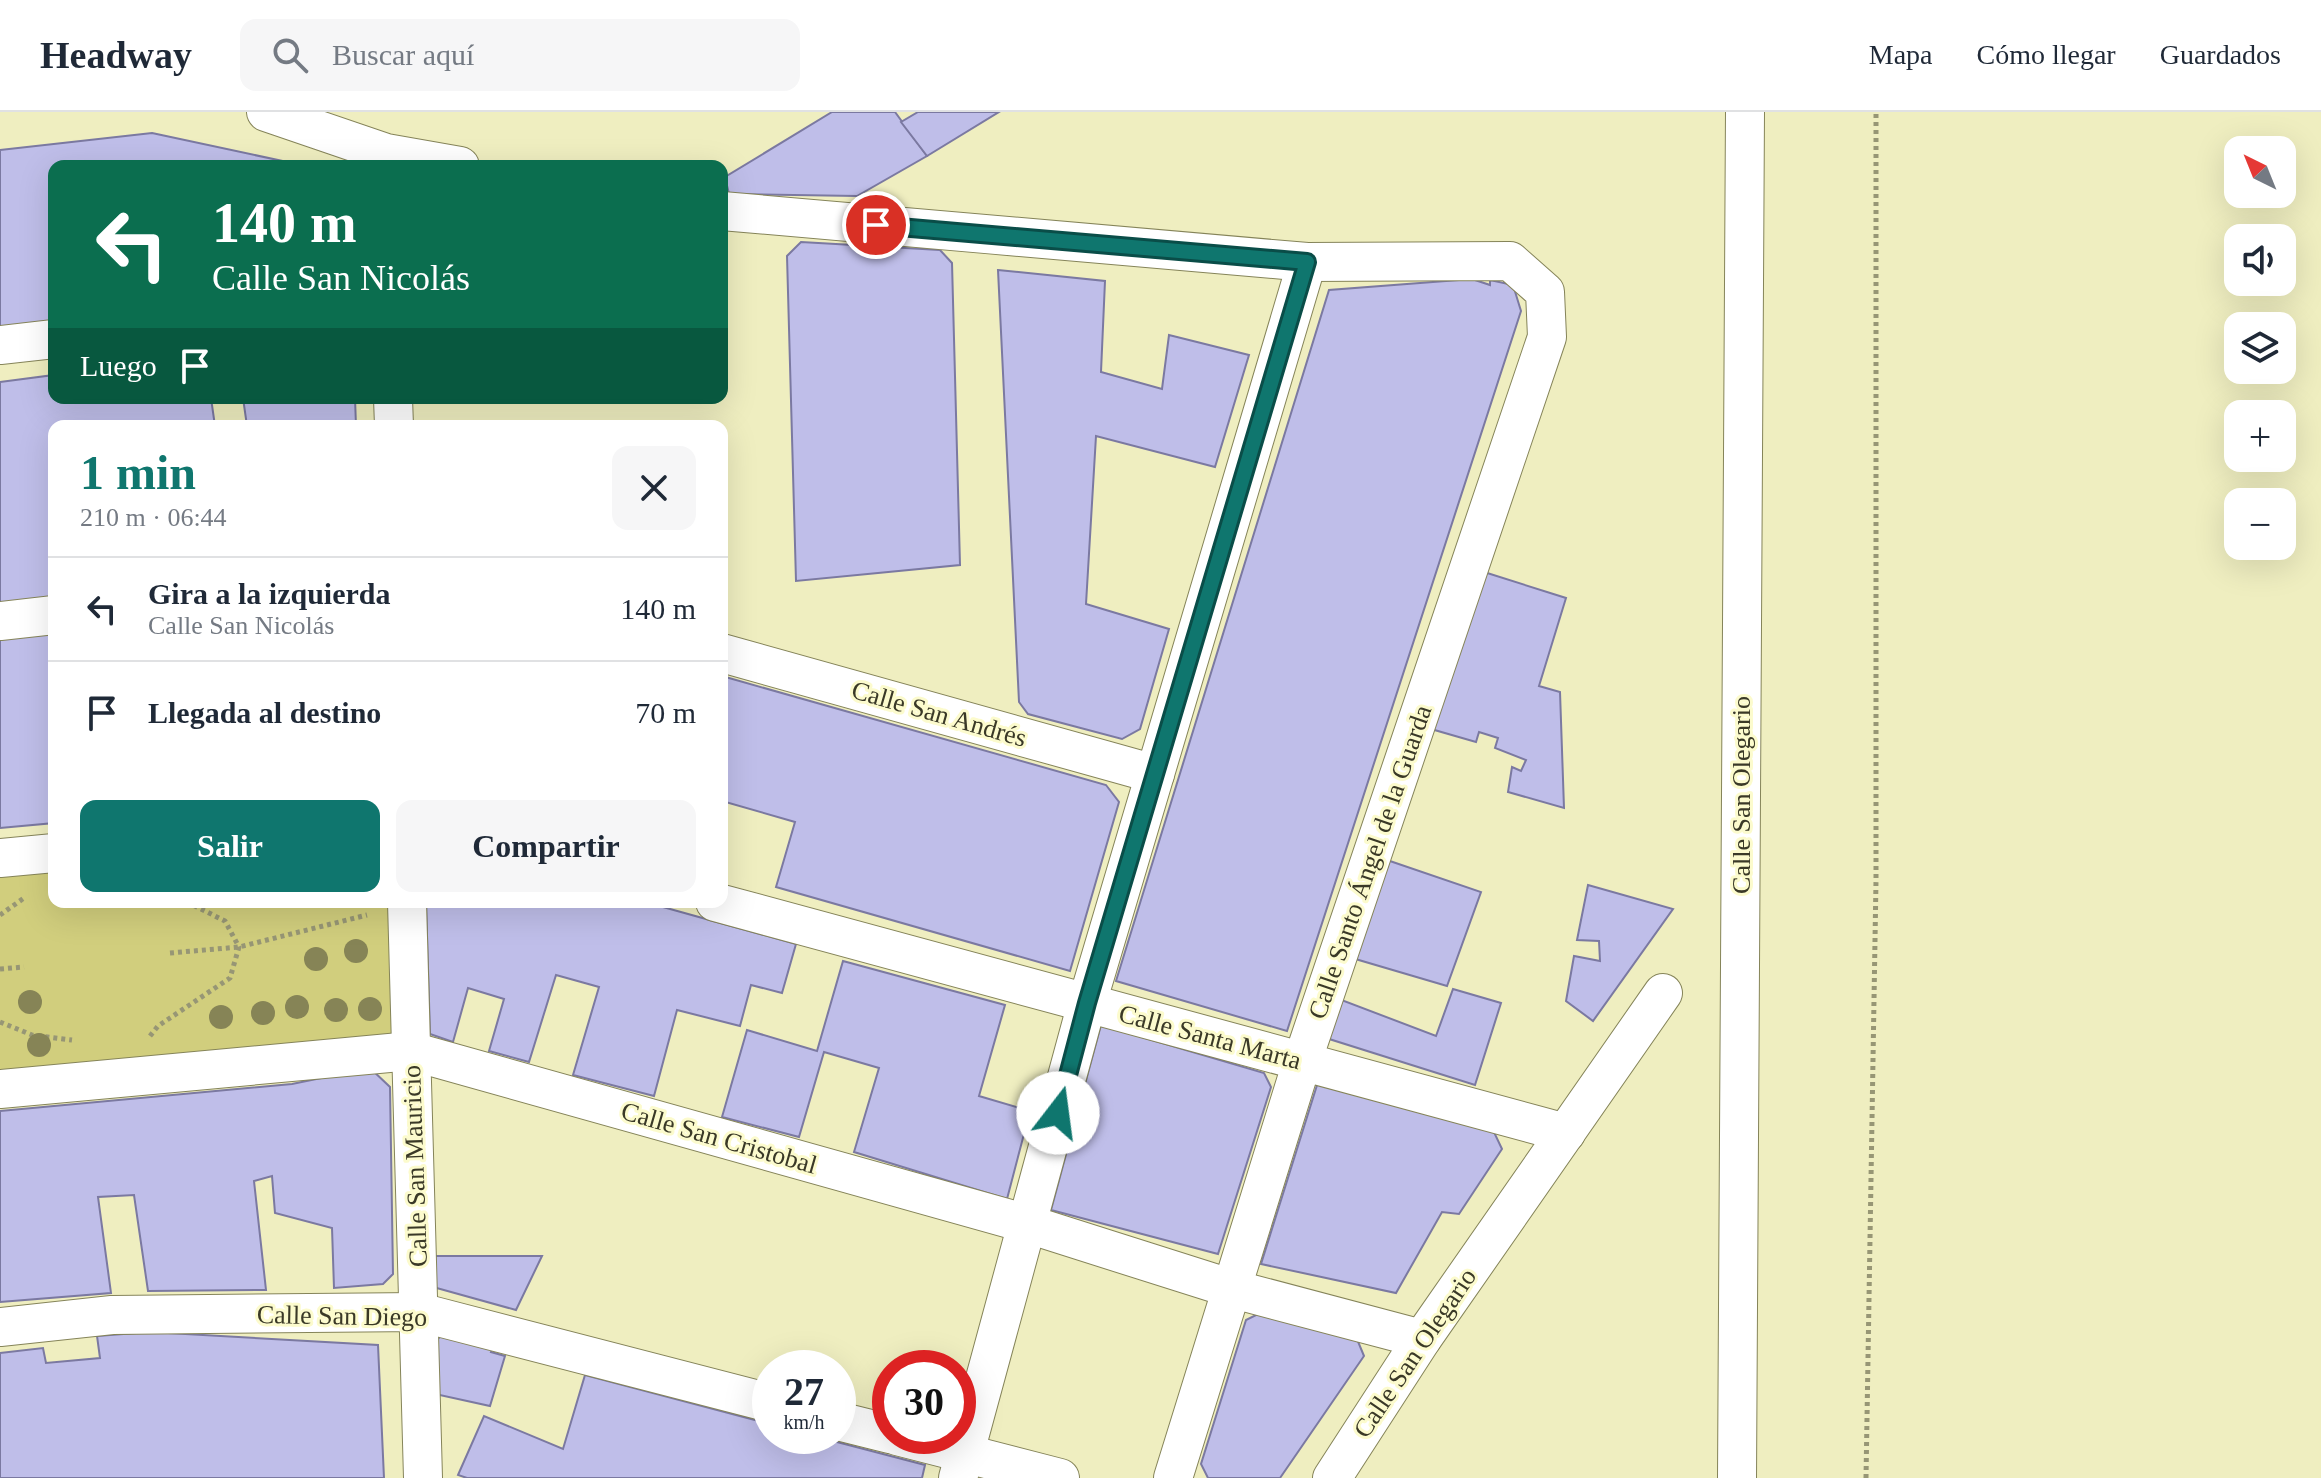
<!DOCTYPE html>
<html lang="es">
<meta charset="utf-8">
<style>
body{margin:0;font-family:Georgia,serif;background:#f6f6f7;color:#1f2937;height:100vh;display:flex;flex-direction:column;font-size:30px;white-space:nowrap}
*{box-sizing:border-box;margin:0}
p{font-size:26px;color:#747a83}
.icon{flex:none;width:44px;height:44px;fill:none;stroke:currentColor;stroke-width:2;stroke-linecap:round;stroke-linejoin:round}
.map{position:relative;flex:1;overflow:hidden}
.side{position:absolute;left:48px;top:308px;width:680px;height:488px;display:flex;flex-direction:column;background:#fff;border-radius:16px;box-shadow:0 8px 32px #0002}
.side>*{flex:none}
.banner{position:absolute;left:48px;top:48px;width:680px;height:244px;border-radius:16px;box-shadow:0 8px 32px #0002;background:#0b6e4f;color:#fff;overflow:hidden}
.needle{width:52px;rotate:317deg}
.buttons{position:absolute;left:2224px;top:24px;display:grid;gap:16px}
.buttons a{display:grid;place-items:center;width:72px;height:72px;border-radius:16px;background:#fff;box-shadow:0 8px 32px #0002;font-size:40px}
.speed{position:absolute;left:752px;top:1238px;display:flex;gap:16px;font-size:40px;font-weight:700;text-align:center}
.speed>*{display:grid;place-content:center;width:104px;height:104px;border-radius:50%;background:#fff;box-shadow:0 8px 32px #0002;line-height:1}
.speed small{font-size:20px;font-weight:400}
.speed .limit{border:12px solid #d22;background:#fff;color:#111}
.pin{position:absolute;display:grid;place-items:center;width:68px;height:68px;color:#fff;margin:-34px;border:4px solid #fff;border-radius:50%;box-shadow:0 2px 8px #0007}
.me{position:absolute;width:88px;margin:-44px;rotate:15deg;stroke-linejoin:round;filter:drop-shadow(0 0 6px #0008)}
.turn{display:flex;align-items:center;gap:28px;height:168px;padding:0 32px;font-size:36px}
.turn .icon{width:104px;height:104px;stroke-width:2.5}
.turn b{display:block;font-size:56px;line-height:68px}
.then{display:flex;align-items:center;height:76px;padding:0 32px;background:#0003;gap:16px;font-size:30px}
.round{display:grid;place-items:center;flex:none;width:84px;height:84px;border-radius:16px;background:#f6f6f7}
.headline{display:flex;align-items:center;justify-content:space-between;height:136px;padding:0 32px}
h1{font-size:48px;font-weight:600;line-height:60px;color:#0f766e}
.button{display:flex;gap:16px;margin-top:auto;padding:16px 32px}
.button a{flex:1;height:92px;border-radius:16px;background:#0f766e;color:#fff;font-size:32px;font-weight:600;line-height:92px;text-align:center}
.button a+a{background:#f6f6f7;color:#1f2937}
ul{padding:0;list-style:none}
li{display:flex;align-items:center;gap:24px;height:104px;padding:0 32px;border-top:2px solid #e0e1e3}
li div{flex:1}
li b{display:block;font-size:30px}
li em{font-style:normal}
header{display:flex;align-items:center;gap:48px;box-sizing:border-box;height:112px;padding:0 40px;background:#fff;border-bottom:2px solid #e0e1e3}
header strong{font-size:38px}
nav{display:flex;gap:44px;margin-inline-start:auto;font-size:28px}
.search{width:560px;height:72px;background:#f6f6f7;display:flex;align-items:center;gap:20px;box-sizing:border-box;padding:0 28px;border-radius:16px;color:#747a83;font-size:30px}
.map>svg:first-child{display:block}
.green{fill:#d1ce7d}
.building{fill:#bfbee9;stroke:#7b79a1;stroke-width:2}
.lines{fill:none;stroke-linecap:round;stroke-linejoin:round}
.minor-casing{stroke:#858459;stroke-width:40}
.path{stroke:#979675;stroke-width:5;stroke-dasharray:4 4;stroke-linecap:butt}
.minor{stroke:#fff;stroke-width:38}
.tree{fill:#868456}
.route-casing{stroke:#0a4d48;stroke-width:20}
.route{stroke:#0f766e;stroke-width:14}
.labels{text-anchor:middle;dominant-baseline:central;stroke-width:6;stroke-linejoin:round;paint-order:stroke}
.street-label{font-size:26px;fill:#3a3927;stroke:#fcfbcd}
</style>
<header>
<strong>Headway</strong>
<div class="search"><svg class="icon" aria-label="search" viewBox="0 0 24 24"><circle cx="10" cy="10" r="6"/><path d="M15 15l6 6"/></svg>Buscar aquí</div>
<nav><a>Mapa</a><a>Cómo llegar</a><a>Guardados</a></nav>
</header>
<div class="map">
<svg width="2321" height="1366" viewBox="0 0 2321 1366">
<rect width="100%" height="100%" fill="#efeec0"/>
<polygon class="green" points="54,741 54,790 407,790 411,939 0,977 0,746"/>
<g class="building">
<polygon points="832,0 895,0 927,44 857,84 729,82 725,65"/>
<polygon points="918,0 999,0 927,44 901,10"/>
<polygon points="152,21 306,54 54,54 54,216 0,223 0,38"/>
<polygon points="801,130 940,138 952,151 960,453 796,469 787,144"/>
<polygon points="998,158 1105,169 1101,260 1162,277 1169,223 1249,243 1215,355 1096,324 1086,492 1169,517 1140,617 1122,627 1028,602 1019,590"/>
<polygon points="1472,167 1490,173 1490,168 1513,173 1521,199 1287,919 1116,869 1329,178"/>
<polygon points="54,263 54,286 211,286 215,314 54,314 54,493 0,501 0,270"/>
<polygon points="243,286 355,286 356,314 247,314"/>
<polygon points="1484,460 1566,486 1539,574 1560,580 1564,696 1508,680 1512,655 1521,659 1526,648 1495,636 1498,626 1479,620 1476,630 1431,617"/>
<polygon points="54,521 54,711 0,716 0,527"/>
<polygon points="722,564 1106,673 1119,690 1070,859 776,775 795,710 722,689"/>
<polygon points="1384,747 1481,780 1447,874 1352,846"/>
<polygon points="1588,773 1673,797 1593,909 1566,889 1574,844 1600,849 1599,829 1577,828"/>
<polygon points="426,790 645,790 796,832 782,881 751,873 740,914 677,898 654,984 573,963 599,875 556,863 529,950 489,939 504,887 468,876 453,930 430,922"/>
<polygon points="843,849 1005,893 979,984 1030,999 1007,1087 854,1040 879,956 824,940 799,1025 722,1005 747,918 817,939"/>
<polygon points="1453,877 1501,891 1475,973 1326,926 1339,887 1436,924"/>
<polygon points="1101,913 1264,961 1271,975 1218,1142 1051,1098"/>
<polygon points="370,956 390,975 393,1162 383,1172 334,1176 332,1116 275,1101 272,1064 254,1069 266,1178 148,1179 134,1083 98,1085 111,1181 0,1190 0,999 292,972"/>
<polygon points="1318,970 1493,1018 1502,1037 1459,1102 1442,1100 1396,1181 1261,1152"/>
<polygon points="435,1144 542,1144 516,1198 433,1175"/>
<polygon points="1262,1200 1357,1227 1364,1244 1280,1366 1208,1366 1201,1352 1246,1208"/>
<polygon points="150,1220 378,1233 384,1366 0,1366 0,1241 43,1236 46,1251 100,1246 97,1224"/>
<polygon points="444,1222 493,1235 491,1240 505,1244 490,1294 435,1282 435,1229"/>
<polygon points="585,1263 770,1312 770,1324 814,1324 925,1353 922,1366 467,1366 458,1363 484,1304 563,1337"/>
</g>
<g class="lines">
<g class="minor-casing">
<g id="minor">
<polyline points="266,0 386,41 460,54"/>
<polyline points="722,99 1307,150 1510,149 1545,180 1547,225 1302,950 1173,1366"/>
<polyline points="0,233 54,227"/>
<polyline points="393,286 394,314"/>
<polyline points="0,509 54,503"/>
<polyline points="722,541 1155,662"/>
<polyline points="0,746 54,741"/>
<polyline points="407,790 423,1366"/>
<polyline points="715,790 1566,1021"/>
<polyline points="0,977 411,939 1028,1112 1233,1177 1422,1227"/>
<polyline points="0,1215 112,1203 419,1200 770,1291"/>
<polyline points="838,1309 890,1322"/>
<polyline points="897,1324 1060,1366"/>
<polyline points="958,1366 1087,891 1307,150"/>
<polyline points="1332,1366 1422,1227 1663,881"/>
<polyline points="1737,1366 1745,0"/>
</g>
</g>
<g class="path">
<polyline points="0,803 24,786"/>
<polyline points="170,841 239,835 367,803"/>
<polyline points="0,857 24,855"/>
<polyline points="0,910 32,923 72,928"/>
<polyline points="150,924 158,914 230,866 239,835 225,809 187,790"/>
<polyline points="1866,1366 1876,769 1876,0"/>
</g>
<use href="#minor" class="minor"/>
</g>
<g class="tree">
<circle cx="356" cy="839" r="12"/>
<circle cx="316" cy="847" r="12"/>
<circle cx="30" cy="890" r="12"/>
<circle cx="297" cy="895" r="12"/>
<circle cx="370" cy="897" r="12"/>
<circle cx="336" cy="898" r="12"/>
<circle cx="263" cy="901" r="12"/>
<circle cx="221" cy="905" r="12"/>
<circle cx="39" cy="933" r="12"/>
</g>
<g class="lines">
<g class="route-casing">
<polyline id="route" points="876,113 1307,150 1087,891 1058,1001"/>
</g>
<use href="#route" class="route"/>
</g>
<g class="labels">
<g class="street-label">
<text transform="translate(939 602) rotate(16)">Calle San Andrés</text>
<text transform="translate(1741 683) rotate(-90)">Calle San Olegario</text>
<text transform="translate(1370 750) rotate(-71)">Calle Santo Ángel de la Guarda</text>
<text transform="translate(1210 925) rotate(15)">Calle Santa Marta</text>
<text transform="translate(719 1026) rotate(16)">Calle San Cristobal</text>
<text transform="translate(415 1054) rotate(-92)">Calle San Mauricio</text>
<text transform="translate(342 1204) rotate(1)">Calle San Diego</text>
<text transform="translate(1415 1241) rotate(-56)">Calle San Olegario</text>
</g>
</g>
</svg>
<div class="buttons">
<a><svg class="needle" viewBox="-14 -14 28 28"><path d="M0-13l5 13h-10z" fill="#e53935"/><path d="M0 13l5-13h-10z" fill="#747a83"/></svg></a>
<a><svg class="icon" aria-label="sound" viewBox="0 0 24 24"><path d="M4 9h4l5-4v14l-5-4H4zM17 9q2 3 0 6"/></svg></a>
<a><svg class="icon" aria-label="layers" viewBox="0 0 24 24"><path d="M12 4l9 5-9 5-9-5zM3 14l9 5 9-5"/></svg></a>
<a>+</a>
<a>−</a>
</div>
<div class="speed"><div>27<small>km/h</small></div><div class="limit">30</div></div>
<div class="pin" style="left:876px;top:113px;background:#d93025"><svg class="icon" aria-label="arrive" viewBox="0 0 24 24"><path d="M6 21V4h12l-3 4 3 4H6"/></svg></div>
<svg class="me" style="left:1058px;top:1001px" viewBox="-20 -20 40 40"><circle r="19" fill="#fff"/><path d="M0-13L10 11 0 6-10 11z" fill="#0f766e"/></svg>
<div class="banner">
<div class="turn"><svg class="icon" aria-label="left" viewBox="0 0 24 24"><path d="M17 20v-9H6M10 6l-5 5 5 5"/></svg><div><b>140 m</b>Calle San Nicolás</div></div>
<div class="then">Luego<svg class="icon" aria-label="arrive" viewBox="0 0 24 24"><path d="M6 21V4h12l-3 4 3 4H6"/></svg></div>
</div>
<section class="side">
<div class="headline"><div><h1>1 min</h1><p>210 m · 06:44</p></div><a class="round"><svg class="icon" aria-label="close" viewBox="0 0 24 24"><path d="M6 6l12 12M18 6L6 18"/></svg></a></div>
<ul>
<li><svg class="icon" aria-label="left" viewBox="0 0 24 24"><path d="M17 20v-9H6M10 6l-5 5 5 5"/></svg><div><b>Gira a la izquierda</b><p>Calle San Nicolás</p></div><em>140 m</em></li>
<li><svg class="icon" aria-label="arrive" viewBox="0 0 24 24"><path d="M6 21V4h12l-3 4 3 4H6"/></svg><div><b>Llegada al destino</b></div><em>70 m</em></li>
</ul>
<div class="button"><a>Salir</a><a>Compartir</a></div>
</section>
</div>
